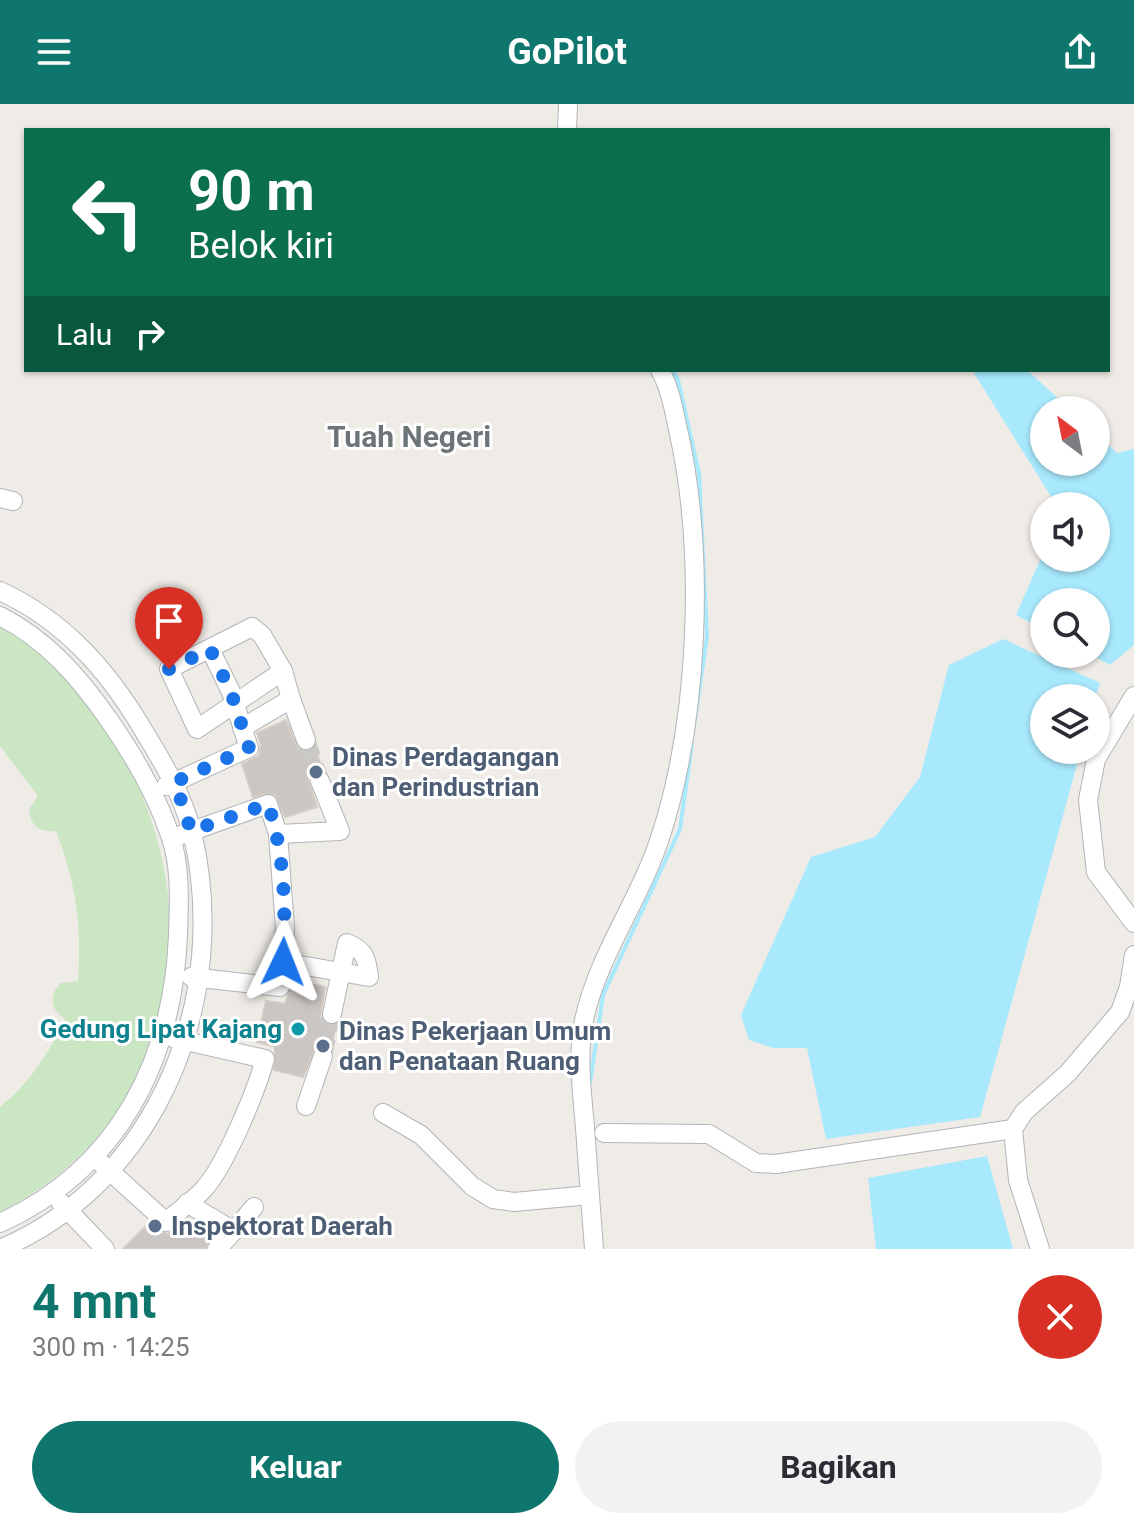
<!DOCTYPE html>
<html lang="id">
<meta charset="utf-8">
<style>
body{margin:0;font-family:Roboto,sans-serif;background:#f2f2f3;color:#2b2b33;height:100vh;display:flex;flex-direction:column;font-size:30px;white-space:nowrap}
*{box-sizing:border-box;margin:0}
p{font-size:26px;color:#7c7c81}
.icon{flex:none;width:44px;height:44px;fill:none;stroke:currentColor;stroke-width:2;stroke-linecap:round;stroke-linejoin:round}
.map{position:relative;height:1145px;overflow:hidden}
.drawer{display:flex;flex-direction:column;background:#fff;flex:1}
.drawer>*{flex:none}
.top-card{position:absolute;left:24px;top:24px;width:1086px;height:244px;border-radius:0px;box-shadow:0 2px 6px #0004;background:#0b6e4f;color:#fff;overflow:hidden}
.needle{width:52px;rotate:328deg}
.buttons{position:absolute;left:1030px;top:292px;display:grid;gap:16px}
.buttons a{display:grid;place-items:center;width:80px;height:80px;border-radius:50%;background:#fff;box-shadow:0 2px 6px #0004;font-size:40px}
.pin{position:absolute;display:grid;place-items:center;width:68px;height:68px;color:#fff;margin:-82px -34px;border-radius:50% 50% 50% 0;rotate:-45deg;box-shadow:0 0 8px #0007}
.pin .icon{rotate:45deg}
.me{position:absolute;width:88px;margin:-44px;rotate:2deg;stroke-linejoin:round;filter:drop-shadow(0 0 6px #0008)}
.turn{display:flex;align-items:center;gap:28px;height:168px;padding:0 32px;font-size:36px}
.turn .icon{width:104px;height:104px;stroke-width:2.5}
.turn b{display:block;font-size:56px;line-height:68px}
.then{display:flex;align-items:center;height:76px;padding:0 32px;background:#0003;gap:16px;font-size:30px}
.round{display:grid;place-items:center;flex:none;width:84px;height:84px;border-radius:42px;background:#f2f2f3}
.summary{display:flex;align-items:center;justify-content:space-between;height:136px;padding:0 32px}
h1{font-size:48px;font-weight:700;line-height:60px;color:#0f766e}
.cta{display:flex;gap:16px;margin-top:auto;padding:16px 32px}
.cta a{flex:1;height:92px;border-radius:48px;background:#0f766e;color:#fff;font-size:32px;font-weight:700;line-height:92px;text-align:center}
.cta a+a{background:#f2f2f3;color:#2b2b33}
header{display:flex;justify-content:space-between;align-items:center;height:104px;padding:0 32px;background:#0f766e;color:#fff;font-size:36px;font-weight:700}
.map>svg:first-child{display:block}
.green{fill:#cae6c3}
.water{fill:#a8e9fd}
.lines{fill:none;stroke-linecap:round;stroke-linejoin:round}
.stream{stroke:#a8e9fd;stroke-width:4}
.building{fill:#cac6c3;stroke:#d4ccc4;stroke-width:2}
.minor-tunnel{stroke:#cac9c6;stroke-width:18;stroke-dasharray:18 9;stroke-linecap:butt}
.minor-casing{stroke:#b1b5b8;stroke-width:20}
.minor{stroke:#fff;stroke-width:18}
.route{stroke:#1a73e8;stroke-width:14;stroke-dasharray:0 25.2}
.service-dot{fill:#5c6f8a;stroke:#fff;stroke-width:3}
.culture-dot{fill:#0f9aa8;stroke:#fff;stroke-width:3}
.labels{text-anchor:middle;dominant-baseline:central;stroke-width:6;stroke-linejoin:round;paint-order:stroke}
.service-label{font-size:26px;font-weight:bold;fill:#4e5e75;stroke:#fff;text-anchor:start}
.culture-label{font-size:26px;font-weight:bold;fill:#0d838f;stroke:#fff;text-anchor:end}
.quarter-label{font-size:30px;font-weight:bold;fill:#6e7578;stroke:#fff}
</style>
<header><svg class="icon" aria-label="menu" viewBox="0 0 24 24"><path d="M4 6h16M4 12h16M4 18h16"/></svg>GoPilot<svg class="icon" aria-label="share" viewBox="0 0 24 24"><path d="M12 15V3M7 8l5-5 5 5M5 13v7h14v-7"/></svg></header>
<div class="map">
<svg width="1134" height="1145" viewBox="0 0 1134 1145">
<rect width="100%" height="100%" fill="#efebe6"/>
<path class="green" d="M0 520C211 657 243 986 0 1108V1003C29 980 50 948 65 915 50 905 48 892 61 879L78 877C82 822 76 778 56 727 40 729 30 722 29 705L38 692 0 642Z"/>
<g class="water">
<polygon points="972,266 1027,266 1071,306 1044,306 1044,358 1096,358 1096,329 1117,349 1134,345 1134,541 1110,561 1090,550 1096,550 1096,498 1044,498 1044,526 1016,511 1044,447 1044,454 1096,454 1096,402 1057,402"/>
<polygon points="1003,535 1100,579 1095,594 1044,594 1044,646 1081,646 980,1013 826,1035 807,944 773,944 749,936 741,911 811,753 875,733 920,673 949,561"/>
<polygon points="987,1052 1013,1145 876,1145 868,1074"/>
</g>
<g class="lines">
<g class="stream">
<polyline points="672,266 678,276 699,370 707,533 694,622"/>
<polyline points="590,979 603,891 680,725 692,639"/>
</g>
</g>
<g class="building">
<polygon points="286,616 298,645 305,648 315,644 322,665 311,669 308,676 317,703 285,713 275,691 265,689 253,693 242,660 259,652 261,641 257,629"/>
<polygon points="293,876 325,883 320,913 325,919 336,921 331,944 321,940 315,944 303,973 274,966 275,943 257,938 266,897 285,900"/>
<polygon points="189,1114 211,1134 205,1145 123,1145 149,1119 159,1127 168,1130"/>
</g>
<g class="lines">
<g class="minor-tunnel">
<polyline points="306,636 320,677"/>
<polyline points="323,952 332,910"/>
</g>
<g class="minor-casing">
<g id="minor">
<polyline points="567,26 568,0"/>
<polyline points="0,394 13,397"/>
<path d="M0 487C63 516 107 565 142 624 162 657 182 689 192 728 231 890 161 1077 0 1145"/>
<path d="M0 512C47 536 79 573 109 616 134 652 157 691 171 734 181 764 179 799 178 831 173 956 119 1065 0 1119"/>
<polygon points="252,523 262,531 283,567 197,625 169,565"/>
<polyline points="1134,592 1096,655 1088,696 1096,768 1134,819"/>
<polyline points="291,595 306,636"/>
<polyline points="242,624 291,595 283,567"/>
<polyline points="166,682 249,644 231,588 210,545"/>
<polyline points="181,731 268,700 278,730 340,727 320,677"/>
<path d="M283 858 369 873C367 855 365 846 347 839L332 910"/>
<polyline points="191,873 280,883 285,824 278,730"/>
<polyline points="306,1002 323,952"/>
<polyline points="383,1009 421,1031 472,1082 493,1095 514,1098 590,1091"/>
<polyline points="604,1029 709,1030 756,1059 776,1060 1013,1025"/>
<path d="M102 1060 166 1118C178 1107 193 1097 204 1085 226 1060 256 988 265 955L173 934"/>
<polyline points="60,1098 105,1145"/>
<polyline points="187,1099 234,1127 254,1103"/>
<polyline points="217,1145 234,1127"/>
<path d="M594 1145C591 1105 588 1064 585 1024 582 988 577 951 584 916 598 851 641 794 661 731 699 613 705 450 679 330 674 308 671 286 660 266"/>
<polyline points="1040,1145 1018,1076 1013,1025 1024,1008 1068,969 1120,908 1129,883 1134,851"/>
</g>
</g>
<use href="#minor" class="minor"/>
</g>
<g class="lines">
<path class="route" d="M169 565 210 545 231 588 249 644 175 678 191 727 268 700C285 751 286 805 283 858"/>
</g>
<g class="service-dot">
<circle cx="316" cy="668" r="8"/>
<circle cx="323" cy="942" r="8"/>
<circle cx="155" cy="1122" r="8"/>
</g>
<circle class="culture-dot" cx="298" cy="925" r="8"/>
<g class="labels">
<g class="service-label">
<text x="332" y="653">Dinas Perdagangan<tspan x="332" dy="30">dan Perindustrian</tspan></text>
<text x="339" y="927">Dinas Pekerjaan Umum<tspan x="339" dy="30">dan Penataan Ruang</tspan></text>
<text x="171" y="1122">Inspektorat Daerah</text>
</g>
<g class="culture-label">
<text x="282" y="925">Gedung Lipat Kajang</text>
</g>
<g class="quarter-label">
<text x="409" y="332">Tuah Negeri</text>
</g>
</g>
</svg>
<div class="buttons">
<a><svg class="needle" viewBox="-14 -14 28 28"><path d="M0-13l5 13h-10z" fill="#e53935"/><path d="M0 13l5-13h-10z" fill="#7c7c81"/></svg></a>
<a><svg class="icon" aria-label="sound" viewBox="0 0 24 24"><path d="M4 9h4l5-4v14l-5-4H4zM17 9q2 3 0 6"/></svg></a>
<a><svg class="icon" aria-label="search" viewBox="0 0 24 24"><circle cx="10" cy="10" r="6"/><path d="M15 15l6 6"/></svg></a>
<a><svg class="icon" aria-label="layers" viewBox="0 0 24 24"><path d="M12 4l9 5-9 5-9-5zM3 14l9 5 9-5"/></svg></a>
</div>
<div class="pin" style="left:169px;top:565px;background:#d93025"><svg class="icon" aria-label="arrive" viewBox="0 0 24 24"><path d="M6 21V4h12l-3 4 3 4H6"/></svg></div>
<svg class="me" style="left:283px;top:858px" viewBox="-20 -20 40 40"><path d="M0-17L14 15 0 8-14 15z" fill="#1a73e8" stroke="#fff" stroke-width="4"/></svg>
<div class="top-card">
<div class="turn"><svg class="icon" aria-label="left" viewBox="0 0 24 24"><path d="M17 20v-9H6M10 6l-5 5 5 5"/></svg><div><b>90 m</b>Belok kiri</div></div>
<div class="then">Lalu<svg class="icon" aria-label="right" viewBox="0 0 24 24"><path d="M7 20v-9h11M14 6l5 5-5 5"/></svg></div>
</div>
</div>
<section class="drawer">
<div class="summary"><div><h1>4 mnt</h1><p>300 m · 14:25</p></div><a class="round" style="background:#d93025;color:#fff"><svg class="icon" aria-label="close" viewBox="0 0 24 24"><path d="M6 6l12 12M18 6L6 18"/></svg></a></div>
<div class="cta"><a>Keluar</a><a>Bagikan</a></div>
</section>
